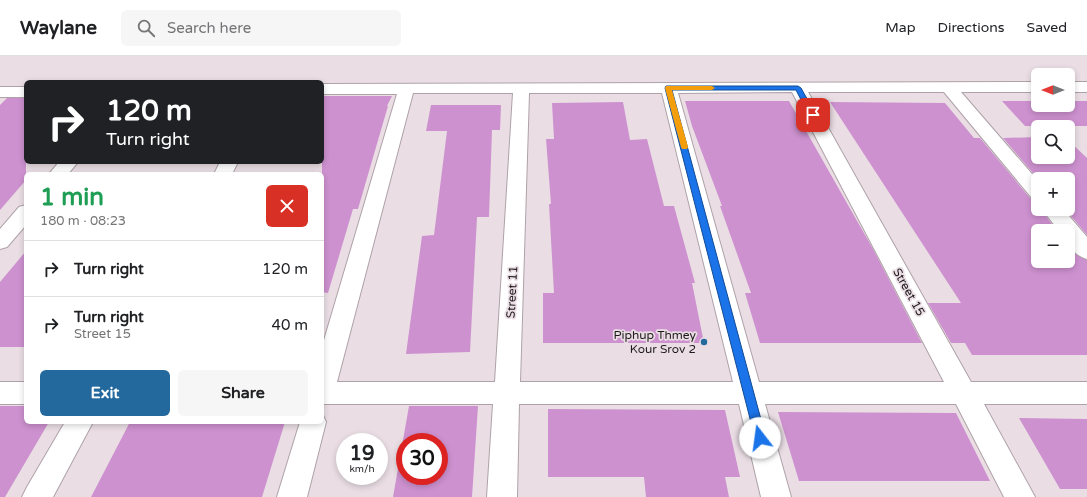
<!DOCTYPE html>
<meta charset="utf-8">
<style>
body{margin:0;font-family:"Varela Round",sans-serif;background:#f6f6f6;color:#202124;height:100vh;display:flex;flex-direction:column;font-size:15px;white-space:nowrap}
*{box-sizing:border-box;margin:0}
p{font-size:13px;color:#757577}
.icon{flex:none;width:22px;height:22px;fill:none;stroke:currentColor;stroke-width:2;stroke-linecap:round;stroke-linejoin:round}
.map{position:relative;flex:1;overflow:hidden}
.details{position:absolute;left:24px;top:116px;width:300px;height:252px;display:flex;flex-direction:column;background:#fff;border-radius:6px;box-shadow:0 2px 6px #0003}
.details>*{flex:none}
.banner{position:absolute;left:24px;top:24px;width:300px;height:84px;border-radius:6px;box-shadow:0 2px 6px #0003;background:#202124;color:#fff;overflow:hidden}
.needle{width:26px;rotate:270deg}
.buttons{position:absolute;left:1031px;top:12px;display:grid;gap:8px}
.buttons a{display:grid;place-items:center;width:44px;height:44px;border-radius:6px;background:#fff;box-shadow:0 2px 6px #0003;font-size:20px}
.speed{position:absolute;left:336px;top:377px;display:flex;gap:8px;font-size:20px;font-weight:700;text-align:center}
.speed>*{display:grid;place-content:center;width:52px;height:52px;border-radius:50%;background:#fff;box-shadow:0 2px 6px #0003;line-height:1}
.speed small{font-size:10px;font-weight:400}
.speed .limit{border:6px solid #d22;background:#fff;color:#111}
.pin{position:absolute;display:grid;place-items:center;width:34px;height:34px;color:#fff;margin:-17px;border-radius:8px;box-shadow:0 2px 6px #0006}
.me{position:absolute;width:44px;margin:-22px;rotate:345deg;stroke-linejoin:round;filter:drop-shadow(0 0 3px #0008)}
.turn{display:flex;align-items:center;gap:14px;height:84px;padding:0 16px;font-size:18px}
.turn .icon{width:52px;height:52px;stroke-width:2.5}
.turn b{display:block;font-size:28px;line-height:34px}
.round{display:grid;place-items:center;flex:none;width:42px;height:42px;border-radius:6px;background:#f6f6f6}
.head{display:flex;align-items:center;justify-content:space-between;height:68px;padding:0 16px}
h1{font-size:24px;font-weight:700;line-height:30px;color:#1e9e55}
.cta{display:flex;gap:8px;margin-top:auto;padding:8px 16px}
.cta a{flex:1;height:46px;border-radius:6px;background:#23699e;color:#fff;font-size:16px;font-weight:700;line-height:46px;text-align:center}
.cta a+a{background:#f6f6f6;color:#202124}
ul{padding:0;list-style:none}
li{display:flex;align-items:center;gap:12px;height:56px;padding:0 16px;border-top:1px solid #e0e0e0}
li div{flex:1}
li b{display:block;font-size:15px}
li em{font-style:normal}
header{display:flex;align-items:center;gap:24px;box-sizing:border-box;height:56px;padding:0 20px;background:#fff;border-bottom:1px solid #e0e0e0}
header strong{font-size:19px}
nav{display:flex;gap:22px;margin-inline-start:auto;font-size:14px}
.search{width:280px;height:36px;background:#f6f6f6;display:flex;align-items:center;gap:10px;box-sizing:border-box;padding:0 14px;border-radius:6px;color:#757577;font-size:15px}
.map>svg:first-child{display:block}
.building{fill:#cd91cf;fill-rule:evenodd}
.lines{fill:none;stroke-linecap:round;stroke-linejoin:round}
.minor-casing{stroke:#aea2a8;stroke-width:2}
.minor{fill:#fff;fill-rule:evenodd}
.route{fill:#1a73e8;stroke:#114b97}
.slow{fill:#f59e0b}
.poi-dot{fill:#23699e;stroke:#eadee4;stroke-width:1.5}
.labels{text-anchor:middle;dominant-baseline:central;stroke-width:3.5;stroke-linejoin:round;paint-order:stroke}
.street-label{font-size:12px;fill:#1e1a1c;stroke:#eadee4}
.poi-label{font-size:12px;fill:#1e1a1c;stroke:#eadee4;text-anchor:end}
</style>
<header>
<strong>Waylane</strong>
<div class="search"><svg class="icon" aria-label="search" viewBox="0 0 24 24"><circle cx="10" cy="10" r="6"/><path d="M15 15l6 6"/></svg>Search here</div>
<nav><a>Map</a><a>Directions</a><a>Saved</a></nav>
</header>
<div class="map">
<svg width="1087" height="441" viewBox="0 0 1087 441">
<rect width="100%" height="100%" fill="#eadee4"/>
<g class="building">
<polygon points="322,40 392,40 387,50 388,50 358,153 353,153 328,237 322,236"/>
<polygon points="7,42 26,42 26,124 0,154 0,49"/>
<polygon points="685,45 789,45 873,193 922,287 760,287 745,237 751,237 720,150 722,150 692,70"/>
<polygon points="1002,45 1038,45 1038,49 1068,49 1068,45 1087,45 1087,70 1025,70"/>
<polygon points="623,46 630,84 647,83 664,150 674,150 695,227 692,227 704,287 543,287 543,237 554,237 549,148 551,148 546,83 554,83 552,47"/>
<polygon points="830,46 945,47 974,82 980,82 1030,142 1038,144 1038,153 1041,153 1057,175 1038,175 1038,205 1068,205 1068,187 1074,197 1087,204 1087,299 972,299 965,287 951,287 928,247 961,247"/>
<polygon points="431,49 501,49 500,74 492,74 489,161 477,161 470,296 406,298 422,180 434,179 447,75 426,75"/>
<polygon points="1038,81 1038,101 1068,101 1068,84 1087,102 1087,179 1065,153 1068,153 1068,123 1038,123 1003,82"/>
<polygon points="26,195 26,291 0,291 0,226"/>
<polygon points="0,350 26,350 26,366 49,366 5,441 0,441"/>
<path d="M409 350H478L472 441H393ZM405 386H439V420H405Z"/>
<polygon points="548,353 725,354 740,421 725,421 729,441 646,441 644,421 548,421"/>
<polygon points="778,356 956,357 990,425 799,425"/>
<polygon points="1019,362 1087,363 1087,433 1060,433"/>
<polygon points="130,366 285,366 262,441 91,441"/>
</g>
<g class="lines">
<g class="minor-casing">
<g id="minor">
<path d="M1038 26V36H961L1038 125V143L1031 141 944 36H808L971 326H1087V348H984L1035 441H1004L956 348H765L791 441H761L739 348H519L517 441H487L493 348H322V291L397 38H322V28ZM792 36 944 326H759L678 37ZM413 37H513L495 326H337ZM529 37H662L733 326H520Z"/>
<rect x="1068" y="26" width="19" height="10"/>
<rect x="0" y="31" width="26" height="10"/>
<polygon points="59,106 78,106 68,118 49,118"/>
<polygon points="220,106 238,106 232,118 214,118"/>
<polygon points="26,149 26,169 7,191 0,193 0,173 19,151"/>
<path d="M1042 153H1063L1087 181V203C1073 199 1068 189 1068 175H1059Z"/>
<rect x="0" y="326" width="26" height="22"/>
<polygon points="322,357 326,366 307,441 277,441 300,366 322,366"/>
<polygon points="65,366 93,366 53,441 22,441 27,431"/>
</g>
</g>
<use href="#minor" class="minor"/>
</g>
<polygon class="route" points="666,30 798,30 801,32 816,59 810,61 796,34 672,34 766,382 764,385 760,387 756,385 755,382 665,32"/>
<polygon class="slow" points="666,30 712,30 715,32 712,34 672,34 688,91 687,93 682,93 681,91 665,32"/>
<circle class="poi-dot" cx="704" cy="286" r="4"/>
<g class="labels">
<g class="street-label">
<text transform="translate(512 236) rotate(-87)">Street 11</text>
<text transform="translate(909 236) rotate(61)">Street 15</text>
</g>
<g class="poi-label">
<text x="696" y="279">Piphup Thmey<tspan x="696" dy="14">Kour Srov 2</tspan></text>
</g>
</g>
</svg>
<div class="buttons">
<a><svg class="needle" viewBox="-14 -14 28 28"><path d="M0-13l5 13h-10z" fill="#e53935"/><path d="M0 13l5-13h-10z" fill="#757577"/></svg></a>
<a><svg class="icon" aria-label="search" viewBox="0 0 24 24"><circle cx="10" cy="10" r="6"/><path d="M15 15l6 6"/></svg></a>
<a>+</a>
<a>−</a>
</div>
<div class="speed"><div>19<small>km/h</small></div><div class="limit">30</div></div>
<div class="pin" style="left:813px;top:59px;background:#d93025"><svg class="icon" aria-label="arrive" viewBox="0 0 24 24"><path d="M6 21V4h12l-3 4 3 4H6"/></svg></div>
<svg class="me" style="left:760px;top:382px" viewBox="-20 -20 40 40"><circle r="19" fill="#fff"/><path d="M0-13L10 11 0 6-10 11z" fill="#1a73e8"/></svg>
<div class="banner">
<div class="turn"><svg class="icon" aria-label="right" viewBox="0 0 24 24"><path d="M7 20v-9h11M14 6l5 5-5 5"/></svg><div><b>120 m</b>Turn right</div></div>
</div>
<section class="details">
<div class="head"><div><h1>1 min</h1><p>180 m · 08:23</p></div><a class="round" style="background:#d93025;color:#fff"><svg class="icon" aria-label="close" viewBox="0 0 24 24"><path d="M6 6l12 12M18 6L6 18"/></svg></a></div>
<ul>
<li><svg class="icon" aria-label="right" viewBox="0 0 24 24"><path d="M7 20v-9h11M14 6l5 5-5 5"/></svg><div><b>Turn right</b></div><em>120 m</em></li>
<li><svg class="icon" aria-label="right" viewBox="0 0 24 24"><path d="M7 20v-9h11M14 6l5 5-5 5"/></svg><div><b>Turn right</b><p>Street 15</p></div><em>40 m</em></li>
</ul>
<div class="cta"><a>Exit</a><a>Share</a></div>
</section>
</div>
